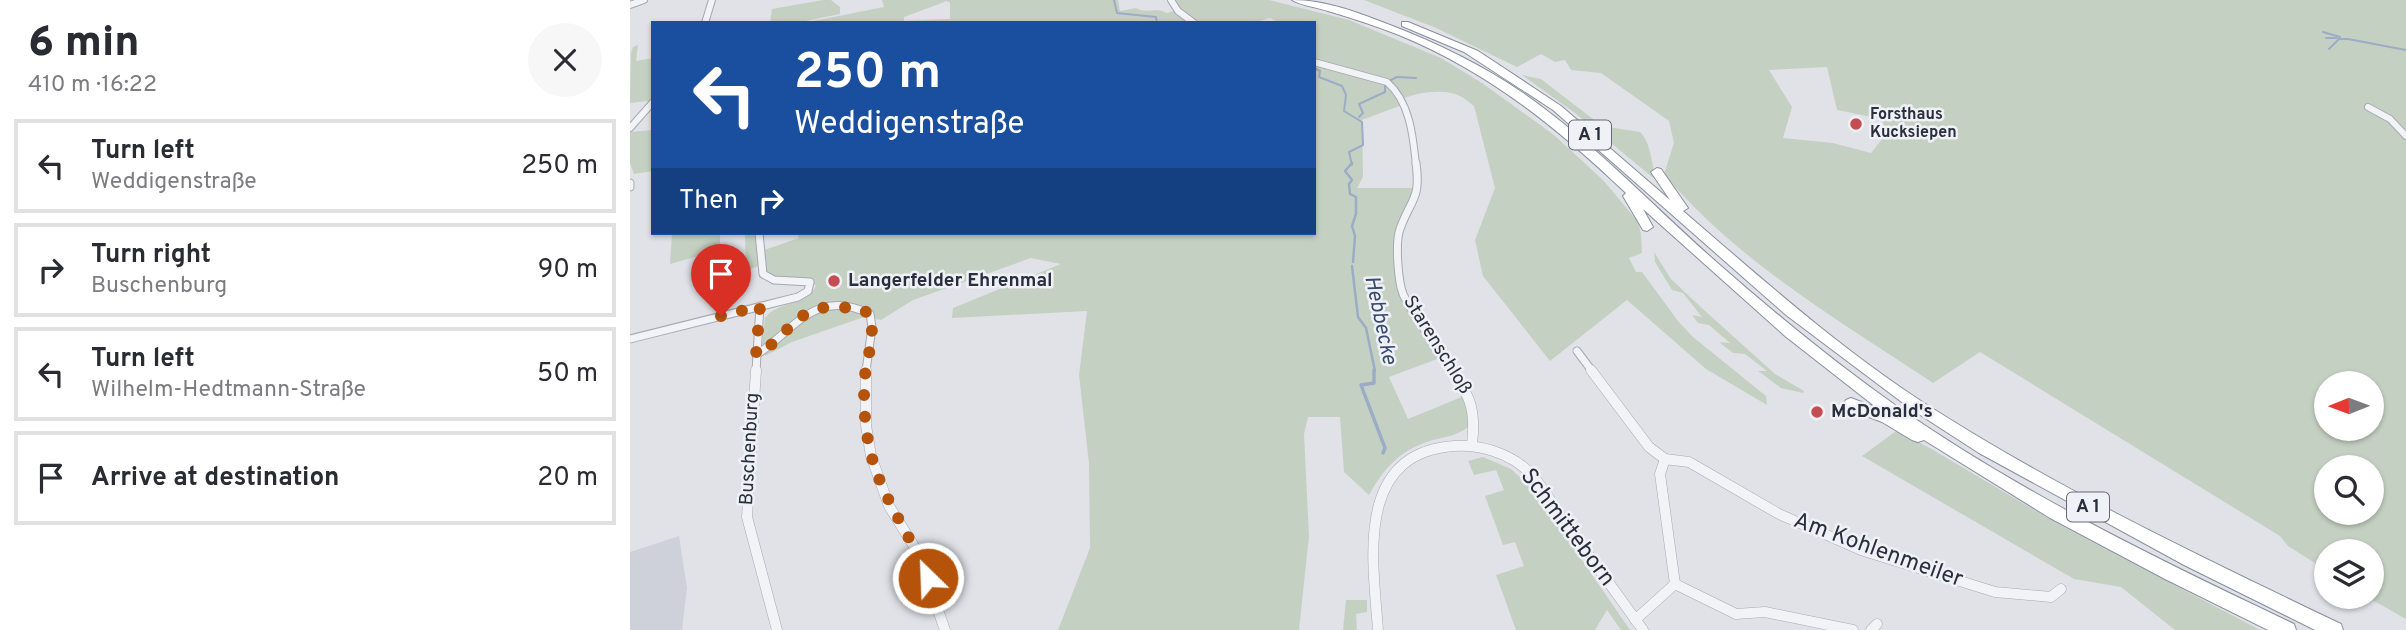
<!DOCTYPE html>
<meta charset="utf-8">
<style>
body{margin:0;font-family:Overpass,sans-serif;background:#f7f7f7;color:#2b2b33;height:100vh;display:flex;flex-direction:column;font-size:26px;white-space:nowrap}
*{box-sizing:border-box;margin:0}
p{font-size:23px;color:#7c7c81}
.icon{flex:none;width:38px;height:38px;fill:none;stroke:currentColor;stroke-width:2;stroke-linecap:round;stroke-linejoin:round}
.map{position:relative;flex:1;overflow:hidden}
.side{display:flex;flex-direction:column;background:#fff;width:630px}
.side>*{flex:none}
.hud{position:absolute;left:21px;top:21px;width:665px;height:214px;border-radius:0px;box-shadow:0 2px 5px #0004;background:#1a4fa0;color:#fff;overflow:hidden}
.needle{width:46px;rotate:269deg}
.fabs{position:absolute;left:1684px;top:371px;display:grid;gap:14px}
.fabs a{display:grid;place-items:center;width:70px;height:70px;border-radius:50%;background:#fff;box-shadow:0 2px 5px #0004;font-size:35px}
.pin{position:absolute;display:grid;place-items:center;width:60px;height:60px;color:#fff;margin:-72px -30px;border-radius:50% 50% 50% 0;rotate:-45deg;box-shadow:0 0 7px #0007}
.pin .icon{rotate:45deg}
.me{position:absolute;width:77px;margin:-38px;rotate:336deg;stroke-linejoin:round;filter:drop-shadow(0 0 5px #0008)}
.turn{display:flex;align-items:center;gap:24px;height:147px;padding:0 28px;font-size:32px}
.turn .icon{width:91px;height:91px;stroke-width:2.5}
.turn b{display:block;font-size:49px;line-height:60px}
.then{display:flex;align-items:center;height:66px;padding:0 28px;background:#0003;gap:14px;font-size:26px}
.round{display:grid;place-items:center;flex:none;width:74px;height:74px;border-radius:37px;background:#f7f7f7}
.overview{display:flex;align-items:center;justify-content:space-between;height:119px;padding:0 28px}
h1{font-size:42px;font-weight:800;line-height:52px}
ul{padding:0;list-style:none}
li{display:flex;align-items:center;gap:21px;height:94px;margin:0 14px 10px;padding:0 14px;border:4px solid #e1e1e2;border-radius:0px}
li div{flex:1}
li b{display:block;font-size:26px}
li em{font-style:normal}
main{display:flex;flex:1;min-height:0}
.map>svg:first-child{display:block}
.built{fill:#ced1da}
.green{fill:#c4d1c2;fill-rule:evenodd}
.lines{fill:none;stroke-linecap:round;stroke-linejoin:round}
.stream-far2{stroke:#9dacc6;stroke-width:2}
.stream-far1{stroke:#9dacc6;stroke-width:2.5}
.stream{stroke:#9dacc6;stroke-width:3.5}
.street-far2-casing{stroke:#a6a9b2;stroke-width:8}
.street-far1-casing{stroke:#a6a9b2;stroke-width:9}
.street-casing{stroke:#a6a9b2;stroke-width:11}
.highway-casing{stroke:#888e9e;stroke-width:2}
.street-far2{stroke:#f2f3f7;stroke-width:6}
.street-far1{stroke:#f2f3f7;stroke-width:7}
.street{stroke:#f2f3f7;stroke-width:10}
.highway{fill:#fff;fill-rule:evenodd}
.route{stroke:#b45309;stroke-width:12;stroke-dasharray:0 21.6}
.poi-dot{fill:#c54d52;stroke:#eff1f6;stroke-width:2.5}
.labels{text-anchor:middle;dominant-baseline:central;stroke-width:5;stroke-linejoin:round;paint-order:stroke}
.far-poi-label{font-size:16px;font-weight:bold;fill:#2a2f3e;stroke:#eff1f6;text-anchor:start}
.shield{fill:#eff1f6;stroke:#656975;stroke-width:2}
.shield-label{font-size:18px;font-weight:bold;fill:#2a2f3e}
.poi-label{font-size:19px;font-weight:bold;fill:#2a2f3e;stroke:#eff1f6;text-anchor:start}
.street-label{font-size:19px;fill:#2a2f3e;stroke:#eff1f6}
.water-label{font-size:21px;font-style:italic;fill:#374a6f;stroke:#eff1f6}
.near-street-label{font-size:23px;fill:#2a2f3e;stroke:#eff1f6}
</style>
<main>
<section class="side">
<div class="overview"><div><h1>6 min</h1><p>410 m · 16:22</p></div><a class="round"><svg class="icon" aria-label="close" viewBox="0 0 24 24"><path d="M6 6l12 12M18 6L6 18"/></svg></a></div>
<ul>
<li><svg class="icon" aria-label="left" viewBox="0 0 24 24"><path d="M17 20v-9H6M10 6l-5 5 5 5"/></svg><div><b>Turn left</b><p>Weddigenstraße</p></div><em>250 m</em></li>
<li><svg class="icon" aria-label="right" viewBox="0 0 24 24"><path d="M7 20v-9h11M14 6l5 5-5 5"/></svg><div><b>Turn right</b><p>Buschenburg</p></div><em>90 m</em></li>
<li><svg class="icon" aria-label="left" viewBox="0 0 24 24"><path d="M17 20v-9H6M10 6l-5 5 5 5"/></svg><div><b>Turn left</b><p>Wilhelm-Hedtmann-Straße</p></div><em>50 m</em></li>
<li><svg class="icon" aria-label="arrive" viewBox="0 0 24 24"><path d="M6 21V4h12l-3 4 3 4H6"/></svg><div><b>Arrive at destination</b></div><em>20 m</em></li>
</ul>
</section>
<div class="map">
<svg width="1776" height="630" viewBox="0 0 1776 630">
<rect width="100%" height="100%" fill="#e0e2e8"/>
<polygon class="built" points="49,536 57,588 52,630 0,630 0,552"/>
<g class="green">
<polygon points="193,0 201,0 210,7 210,14 166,23 140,23 142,9"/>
<path d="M252 0H488L490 11 506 8C515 14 527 7 536 13L548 10 542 0H639L719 20 811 58 852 83 924 135 974 181 1008 222 1011 234 1012 253 999 258 1006 272H1012L1048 321 1063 337 1136 396 1137 405 1076 369 997 300 920 361 853 276 845 240 865 188 844 106C839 102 832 96 825 94 810 89 784 93 770 100L772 105 732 120 733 177 727 188H786C778 205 765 225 764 244 760 289 787 323 810 358L759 377 778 419 834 396 840 420 838 427C828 435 819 436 807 439 772 448 756 465 739 495L714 472 710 417H678L674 434 679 536 669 630H428L460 548 459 464 449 375 457 311 322 318 323 308 431 264 401 258 283 300 251 320 234 317 162 342 135 356 132 347 135 318C148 301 174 306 186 286L178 278H146L137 273 136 264 116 270 115 233H127L128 252 169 238 167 233H684V23H650L640 18 623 23H173L254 7ZM317 1 320 3V19L274 21V17Z"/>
<path d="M734 0H1776V619L1737 597H1741V551H1696V570L1658 546 1650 536 1350 352 1303 383C1209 321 1107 261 1034 174L1044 143 1039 121 971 73 941 70 935 60 925 62 911 54 887 67 806 28ZM1197 67 1207 110 1252 119 1256 134 1241 153 1203 143 1153 138 1162 107 1139 70ZM1696 383H1741V429H1696ZM1696 467H1741V513H1696Z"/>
<polygon points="8,45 6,61 23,58 23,98 16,104 18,101 0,103 1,53 3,47"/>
<path d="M892 75 911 79 972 126 1010 132C1023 145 1020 166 1028 182L945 113Z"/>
<polygon points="23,130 23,171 4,174 0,163 0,132"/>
<polygon points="42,233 90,233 90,250 40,264"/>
<polygon points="1024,252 1041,279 1074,310 1145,374 1174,391 1173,393 1151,388 1128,371 1137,371 1115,354 1103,353 1089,342 1100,343 1079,325 1068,323 1062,315 1072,317 1053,293 1042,290 1025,262"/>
<polygon points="1266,431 1298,447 1428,524 1630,630 1545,630 1491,587 1444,579 1232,456"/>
<polygon points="853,457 881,469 903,489 1000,630 991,630 977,610 965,630 886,630 866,575 894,566 885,542 873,545 855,496 874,490 866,470 844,475 838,461"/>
<polygon points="716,600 737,600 737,612 726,614 727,630 713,630"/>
</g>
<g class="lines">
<g class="stream-far2">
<polyline points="484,0 487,13 526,17 527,23"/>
<polyline points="1693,32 1710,37"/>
<polyline points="1696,38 1707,38"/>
<polyline points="1699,49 1709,39 1718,39 1776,50"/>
<polyline points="684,68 690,71 689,77 712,86 716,95 714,111 732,122 733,145 719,152 722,165"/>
<polyline points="761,80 767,77 786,78"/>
<polyline points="729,117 733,113 729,104 755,92 755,85"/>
</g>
<g class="stream-far1">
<polyline points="722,163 715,171 722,180 719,184 720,194 726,197 726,214 722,226 725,236 723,262"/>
<polyline points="722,266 728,317 736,328 745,371"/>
</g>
<polyline class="stream" points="744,370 744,383 731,385 755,448 753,453"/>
<g class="street-far2-casing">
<g id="street-far2">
<polyline points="541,0 548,11 564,23"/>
<polyline points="0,5 14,0"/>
<polyline points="75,23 82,0"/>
<path d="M684 62 757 82C780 102 783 136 786 165"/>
<polyline points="1738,107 1760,119 1776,136"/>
<polyline points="0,128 23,102"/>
</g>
</g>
<g class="street-far1-casing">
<g id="street-far1">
<path d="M786 163C791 200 781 198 770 229 765 242 768 281 773 294 782 314 810 351 823 371"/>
<polyline points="0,183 0,187"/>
<polyline points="0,339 168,297 178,291 180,282 144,280 133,274 129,233"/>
<polyline points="947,351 962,371"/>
<path d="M126 355C165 330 185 287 240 314L242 327 236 371"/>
<polyline points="126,371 130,306"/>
</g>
</g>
<g class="street-casing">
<g id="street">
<polyline points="126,370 117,517 147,630"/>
<polyline points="236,370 236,425 241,456 259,506 287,551 315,630"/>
<path d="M822 370C841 398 846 410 842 445"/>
<polyline points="961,370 1019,447 1035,459"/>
<polyline points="1045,584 1030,474 1035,459 1059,462 1149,514 1231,550 1365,592 1421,597 1431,589"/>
<polyline points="1005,620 1045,584 1106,614 1135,612 1223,630"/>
<path d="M748 630C743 561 724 453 824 446 849 444 879 453 898 471 911 483 921 503 932 518 959 555 986 593 1013 630"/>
<polyline points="1241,630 1247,624"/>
</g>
</g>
<g class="highway-casing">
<g id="highway">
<path d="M662 0C696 0 729 13 760 25 807 43 852 65 893 93 962 141 1020 203 1083 259 1141 310 1201 360 1265 405 1389 492 1527 559 1664 624L1666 630H1638L1535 579 1420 518 1294 440 1288 442 1282 440 1252 422 1216 408 1213 404 1216 400 1221 398 1247 408 1155 336 1013 209 1023 227 1017 231 1013 230 993 196 996 193C926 127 859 72 769 35 746 26 722 18 698 11 686 7 672 6 662 0Z"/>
<path d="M772 22H778L848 51 931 106 1040 200 1021 172 1027 168 1031 169 1058 208 1053 211C1131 278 1208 347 1294 403 1426 488 1569 556 1711 624L1713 630H1685L1554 565 1349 453 1281 409 1156 315 923 110 834 52 772 26Z"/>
</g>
</g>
<use href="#street-far2" class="street-far2"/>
<use href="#street-far1" class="street-far1"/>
<use href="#street" class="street"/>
<use href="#highway" class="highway"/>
</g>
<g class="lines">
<path class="route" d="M91 316 130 306 126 355C160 337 164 305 208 307 220 308 230 308 240 314 246 336 236 360 234 383 234 396 234 412 236 426 242 488 276 523 298 578"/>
</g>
<g class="poi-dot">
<circle cx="1226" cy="124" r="7"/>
<circle cx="204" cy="281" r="7"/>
<circle cx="1187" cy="412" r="7"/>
</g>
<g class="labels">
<g class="far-poi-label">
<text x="1240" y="115">Forsthaus<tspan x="1240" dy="18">Kucksiepen</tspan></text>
</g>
<g class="shield">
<rect x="939" y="120.5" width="42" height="29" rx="5"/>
<rect x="1437" y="492.5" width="42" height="29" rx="5"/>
</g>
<g class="shield-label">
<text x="960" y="135">A 1</text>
<text x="1458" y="507">A 1</text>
</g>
<g class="poi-label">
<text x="218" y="281">Langerfelder Ehrenmal</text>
<text x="1201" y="412">McDonald's</text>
</g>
<g class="street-label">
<text transform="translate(807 345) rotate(58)">Starenschloß</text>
<text transform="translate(120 449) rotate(-87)">Buschenburg</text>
</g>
<g class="water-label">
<text transform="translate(750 320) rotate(78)">Hebbecke</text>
</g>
<g class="near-street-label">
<text transform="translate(937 528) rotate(53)">Schmitteborn</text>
<text transform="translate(1248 551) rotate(20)">Am Kohlenmeiler</text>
</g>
</g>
</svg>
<div class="fabs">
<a><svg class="needle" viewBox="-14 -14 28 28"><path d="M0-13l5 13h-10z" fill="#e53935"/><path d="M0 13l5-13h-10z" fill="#7c7c81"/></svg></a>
<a><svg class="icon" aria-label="search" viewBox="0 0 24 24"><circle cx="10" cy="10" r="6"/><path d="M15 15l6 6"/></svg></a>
<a><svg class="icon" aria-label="layers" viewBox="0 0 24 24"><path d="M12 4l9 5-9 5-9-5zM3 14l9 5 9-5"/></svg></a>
</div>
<div class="pin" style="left:91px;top:316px;background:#d93025"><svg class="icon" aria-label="arrive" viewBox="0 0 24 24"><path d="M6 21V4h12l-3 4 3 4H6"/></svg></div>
<svg class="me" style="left:298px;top:578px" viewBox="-20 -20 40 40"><circle r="17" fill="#b45309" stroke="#fff" stroke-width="3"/><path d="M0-11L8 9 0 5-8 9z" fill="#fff"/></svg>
<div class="hud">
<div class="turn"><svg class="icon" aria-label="left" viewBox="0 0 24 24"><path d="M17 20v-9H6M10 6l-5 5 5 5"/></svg><div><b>250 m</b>Weddigenstraße</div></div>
<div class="then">Then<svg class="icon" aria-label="right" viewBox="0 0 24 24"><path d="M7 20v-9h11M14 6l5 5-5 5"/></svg></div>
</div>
</div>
</main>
